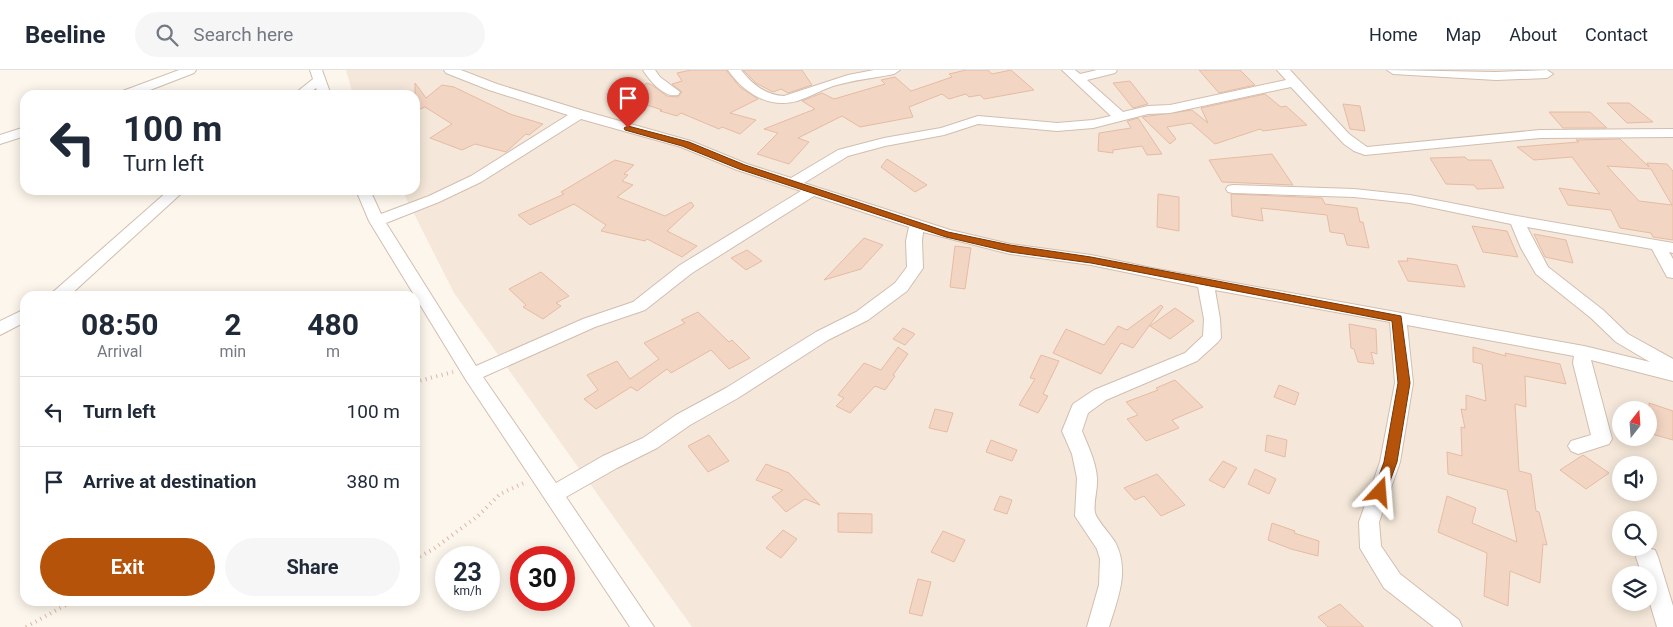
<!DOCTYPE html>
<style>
body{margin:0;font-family:Roboto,sans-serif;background:#f6f6f7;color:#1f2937;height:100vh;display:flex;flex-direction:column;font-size:19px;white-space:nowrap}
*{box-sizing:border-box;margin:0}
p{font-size:16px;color:#747a83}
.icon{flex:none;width:28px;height:28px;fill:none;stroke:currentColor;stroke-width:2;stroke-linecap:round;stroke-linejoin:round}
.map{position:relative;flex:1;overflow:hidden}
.panel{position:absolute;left:20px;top:221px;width:400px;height:315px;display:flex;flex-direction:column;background:#fff;border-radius:15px;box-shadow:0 2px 12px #0003}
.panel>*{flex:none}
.top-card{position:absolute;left:20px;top:20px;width:400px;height:105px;border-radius:15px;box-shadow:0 2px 12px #0003;background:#fff;color:#1f2937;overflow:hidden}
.needle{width:32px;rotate:17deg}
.fabs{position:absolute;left:1612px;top:331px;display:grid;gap:10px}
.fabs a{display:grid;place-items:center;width:45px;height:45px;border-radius:50%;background:#fff;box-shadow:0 2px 12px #0003;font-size:25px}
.speed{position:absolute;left:435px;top:476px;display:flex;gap:10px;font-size:25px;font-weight:700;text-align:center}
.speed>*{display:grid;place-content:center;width:65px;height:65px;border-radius:50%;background:#fff;box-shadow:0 2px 12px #0003;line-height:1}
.speed small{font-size:12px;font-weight:400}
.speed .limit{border:8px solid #d22;background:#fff;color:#111}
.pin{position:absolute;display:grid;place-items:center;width:42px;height:42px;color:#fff;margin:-51px -21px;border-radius:50% 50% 50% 0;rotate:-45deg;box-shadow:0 0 5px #0007}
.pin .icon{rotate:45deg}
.me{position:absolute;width:55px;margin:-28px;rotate:19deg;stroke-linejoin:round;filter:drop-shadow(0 0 4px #0008)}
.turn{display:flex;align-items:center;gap:18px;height:105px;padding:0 20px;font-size:22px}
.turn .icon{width:65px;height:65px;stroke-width:2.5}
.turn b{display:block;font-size:35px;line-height:42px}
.eta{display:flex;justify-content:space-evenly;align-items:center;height:85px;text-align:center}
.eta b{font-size:30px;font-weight:700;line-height:35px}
.primary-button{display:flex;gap:10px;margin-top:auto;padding:10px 20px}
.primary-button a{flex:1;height:58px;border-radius:30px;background:#b45309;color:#fff;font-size:20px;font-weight:700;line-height:58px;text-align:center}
.primary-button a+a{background:#f6f6f7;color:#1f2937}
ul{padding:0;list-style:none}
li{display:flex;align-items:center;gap:15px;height:70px;padding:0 20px;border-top:1px solid #e0e1e3}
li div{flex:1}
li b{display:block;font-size:19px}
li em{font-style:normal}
header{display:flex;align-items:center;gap:30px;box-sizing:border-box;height:70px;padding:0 25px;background:#fff;border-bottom:1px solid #e0e1e3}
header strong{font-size:24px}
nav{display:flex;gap:28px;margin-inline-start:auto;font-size:18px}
.search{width:350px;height:45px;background:#f6f6f7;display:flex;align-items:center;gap:12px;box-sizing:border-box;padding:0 18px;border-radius:28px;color:#747a83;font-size:19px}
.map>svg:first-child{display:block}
.residential{fill:#f5e8da;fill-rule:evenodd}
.building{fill:#f3d5c3;stroke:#e6bba3;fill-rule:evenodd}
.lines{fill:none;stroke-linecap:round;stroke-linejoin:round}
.minor-casing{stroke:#d1beb0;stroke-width:2}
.path{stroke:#d9b8a5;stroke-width:4;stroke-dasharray:1 4.5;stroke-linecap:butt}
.minor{fill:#fff;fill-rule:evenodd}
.route{fill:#b45309;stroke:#753606}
</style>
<header>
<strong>Beeline</strong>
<div class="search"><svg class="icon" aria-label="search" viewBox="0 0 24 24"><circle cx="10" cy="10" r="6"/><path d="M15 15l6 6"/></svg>Search here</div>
<nav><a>Home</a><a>Map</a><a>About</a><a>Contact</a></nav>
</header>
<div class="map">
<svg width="1673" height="557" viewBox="0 0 1673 557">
<rect width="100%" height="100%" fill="#fdf6ec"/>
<path class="residential" d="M346 0H1673V557H692L454 223 402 120H415V25H353ZM1621 340H1649V368H1621ZM1621 395H1649V422H1621ZM1621 450H1649V478H1621ZM1621 505H1649V532H1621Z"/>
<g class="building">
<polygon points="691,0 726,0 740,17 758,29 730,43 756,50 740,64 722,57 719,59 681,43 677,46 660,41 662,40 626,28 647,13 652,15 667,26 678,27 682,22 672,14 682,11 677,3"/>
<polygon points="743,0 802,0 812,15 788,23 781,19 773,22 756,13"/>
<polygon points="966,0 988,0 992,4 1011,0 1034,20 984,29 980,25 969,27 966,24 949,29 942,24 909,37 913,47 860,57 842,46 798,68 809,72 789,94 757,84 778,63 764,59 815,39 802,31 822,23 834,29 885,14 881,10 895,7 911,21 952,7 949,4"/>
<polygon points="1199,0 1240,0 1255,15 1219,23"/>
<polygon points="1130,11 1148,34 1133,38 1113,13"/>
<polygon points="415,13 426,28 442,15 454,17 510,44 543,54 529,65 526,64 506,82 475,74 462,80 430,68 452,54 425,37 415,41"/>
<polygon points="1265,24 1281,37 1286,36 1307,55 1263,61 1260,59 1215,74 1191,53 1167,57 1176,69 1170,74 1142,47 1192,40 1208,53 1201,38"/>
<polygon points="1607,33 1629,33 1653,52 1627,53"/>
<polygon points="1343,34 1360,36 1365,61 1350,59"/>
<polygon points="1549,42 1590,42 1607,58 1563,58"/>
<polygon points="1138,48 1162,84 1147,85 1142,76 1113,80 1113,83 1098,81 1099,63 1131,58 1127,51"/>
<path d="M1620 69 1649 97 1647 93 1667 94 1673 101V170L1653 167 1651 163 1620 158 1611 140 1568 135 1559 118 1600 124 1572 87 1534 90 1517 77 1579 72 1576 70ZM1607 96 1651 99 1672 135 1639 131Z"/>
<polygon points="1272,84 1293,115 1222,112 1209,90"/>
<polygon points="1465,87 1468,90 1491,90 1504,118 1477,119 1474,115 1446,114 1430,88"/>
<polygon points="887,89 927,115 915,122 881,97"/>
<polygon points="615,90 634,95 624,104 628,105 622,111 633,115 617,127 665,146 691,132 694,136 667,161 697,176 682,187 647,169 645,171 601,161 606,155 574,134 530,155 518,145 564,124 561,122"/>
<polygon points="1158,124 1179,127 1179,161 1157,157"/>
<polygon points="1231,124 1322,128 1325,134 1357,138 1360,152 1363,152 1369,178 1347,175 1344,164 1330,162 1327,145 1261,138 1263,151 1232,146"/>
<polygon points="1472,156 1507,161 1518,187 1483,182"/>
<polygon points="1534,164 1566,170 1573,193 1545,187"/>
<polygon points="864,168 883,175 861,199 824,210"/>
<polygon points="955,176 971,178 965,219 950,217"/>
<polygon points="747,180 762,191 746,200 731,188"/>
<polygon points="1407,188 1457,195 1465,217 1408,211 1398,191 1408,191"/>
<polygon points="541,202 569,226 556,233 561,236 543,249 523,237 526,235 509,219"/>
<polygon points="1161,235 1163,237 1133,278 1121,273 1101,304 1053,283 1066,259 1104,275 1118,256 1127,260"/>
<polygon points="1175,238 1194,251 1170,269 1150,256"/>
<polygon points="698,242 729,272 732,270 750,288 729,299 711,280 671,303 667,299 637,321 631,317 596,339 584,329 598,320 587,305 617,291 630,309 659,289 644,273 685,253 681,250"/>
<polygon points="1349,254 1376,259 1377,284 1371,282 1374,294 1358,292 1354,279 1351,278"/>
<polygon points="903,258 915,264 905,275 893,269"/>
<polygon points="898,277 908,284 893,305 895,306 885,320 875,316 850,343 836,336 844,328 838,325 864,293 881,300"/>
<polygon points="1473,277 1506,286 1505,283 1560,294 1566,314 1525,306 1526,337 1515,334 1519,401 1531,404 1536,441 1539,442 1547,475 1543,474 1540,513 1510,501 1508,536 1484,526 1487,483 1438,462 1447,426 1476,438 1472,453 1517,472 1507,420 1448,404 1447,382 1462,386 1461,357 1465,358 1461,339 1466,340 1466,325 1486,331 1482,294 1473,292"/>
<polygon points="1041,285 1059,291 1043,324 1048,326 1038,343 1019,335 1035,309 1030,308"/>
<polygon points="1175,310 1203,337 1172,350 1179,358 1146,371 1127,349 1138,345 1126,332 1158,320 1156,318"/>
<polygon points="1279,315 1299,323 1295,335 1274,327"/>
<polygon points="1649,333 1673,341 1673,370 1652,364"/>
<polygon points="935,339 953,343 947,362 929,358"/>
<polygon points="709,365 729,391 708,402 688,376"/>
<polygon points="1267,365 1287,370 1285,387 1265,381"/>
<polygon points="991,370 1017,380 1012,391 986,382"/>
<polygon points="1583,385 1609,403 1586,419 1560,400"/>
<polygon points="1223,391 1237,398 1224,418 1209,410"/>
<polygon points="766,394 789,403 820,435 805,429 786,442 772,427 783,420 756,410"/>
<polygon points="1255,399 1276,409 1269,424 1248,414"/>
<polygon points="1157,404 1185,435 1161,446 1144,426 1135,430 1124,418"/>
<polygon points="1000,426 1012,430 1007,444 994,440"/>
<polygon points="838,443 872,444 872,463 838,462"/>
<polygon points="1272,453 1295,461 1294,463 1319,471 1318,486 1291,479 1268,470"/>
<polygon points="783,460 797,469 781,488 766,478"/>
<polygon points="943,461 965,470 954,492 931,482"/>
<polygon points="918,509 931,512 922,546 909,543"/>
<polygon points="1340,534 1364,557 1328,557 1318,547"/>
</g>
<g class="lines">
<g class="minor-casing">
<g id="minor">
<polygon points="179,0 196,0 194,3 137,25 119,25 120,22"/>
<polygon points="310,0 322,0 331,25 319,25 316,18 307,25 293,25 313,9"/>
<path d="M444 0H461L497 14 584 41 691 71 747 94 791 108 838 80 884 68 941 58 978 46 1057 53 1093 50 1111 46 1062 0H1075L1080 4 1097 0H1117L1115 3 1087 10 1123 42 1148 36 1170 35 1286 10 1277 0H1290L1349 64 1367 77 1540 60 1673 59V67L1540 68 1365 85 1354 81 1344 74 1291 17 1170 43 1148 44 1093 58 1057 61 978 54 944 65 885 76 848 86 804 113 950 160 1010 174 1091 185 1152 198 1584 276 1650 292 1616 272 1591 248 1536 204 1521 178 1511 154 1410 133 1354 127 1233 123 1228 122 1226 119 1228 116 1233 115 1354 119 1410 125 1517 146 1673 173V183L1669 182 1673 189V208L1667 207 1652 179 1527 157 1548 197 1603 240 1628 264 1673 289V311L1591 290 1612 369 1609 374 1578 384 1571 381 1568 376 1571 371 1591 365 1573 293 1574 286 1407 255 1413 313 1400 392 1379 452 1381 476 1400 504 1459 550 1462 557H1434L1384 518 1360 478 1359 452 1380 392 1395 313 1390 252 1215 220 1220 249 1221 268 1218 272 1197 291 1106 330 1088 343 1082 361C1088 376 1096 392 1097 408 1098 419 1093 432 1095 443 1097 450 1110 464 1115 472 1130 500 1118 528 1109 557H1087L1099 515 1100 489 1097 479 1075 446 1077 408 1072 384 1062 361 1073 334 1094 320 1185 283 1203 266 1204 249 1198 217 1091 195 1010 184 923 162 922 171 923 198 907 221 868 250 828 270 738 328 690 355 657 378 617 398 566 427 654 557H630L466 310 369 151 356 120H370L381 144 429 126 471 106 568 45 489 20 446 3ZM581 49 681 77 737 100 801 121 680 195 633 232 583 249 476 296 386 153 439 132 481 112ZM814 126 909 157 906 171 907 197 895 213 856 242 816 262 726 318 676 345 643 368 603 386 556 413 483 307 595 257 645 240 692 203Z"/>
<path d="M643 0H655L660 7 680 22 678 25C664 28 650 11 643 0Z"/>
<path d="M728 0H741C752 14 765 25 784 26L848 5 874 0H900L894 4C874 8 853 10 833 16 821 20 810 27 797 31 769 39 744 23 728 0Z"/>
<polygon points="1387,0 1496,2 1547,0 1553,4 1547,8 1496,10 1393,4"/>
<polygon points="25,57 25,66 0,74 0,65"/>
<polygon points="169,120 185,120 69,226 51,226 53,222"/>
<polygon points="25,239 25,252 0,265 0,251"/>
<polygon points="1647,478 1655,480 1658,487 1673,536 1673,557 1657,557 1649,530 1649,505 1642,505 1636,487 1639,480"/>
</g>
</g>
<g class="path">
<polyline points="415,312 453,302"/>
<polyline points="415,489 432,480 478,446 500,424 526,412"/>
<polyline points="26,557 73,531"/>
</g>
<use href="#minor" class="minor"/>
</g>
<polygon class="route" points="628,56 689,72 745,95 948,162 1010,175 1091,187 1401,246 1410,313 1397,392 1386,422 1384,426 1380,427 1375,426 1373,422 1384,392 1398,313 1392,251 1091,193 1010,182 946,167 739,99 682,76 625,60 624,58"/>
</svg>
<div class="fabs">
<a><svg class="needle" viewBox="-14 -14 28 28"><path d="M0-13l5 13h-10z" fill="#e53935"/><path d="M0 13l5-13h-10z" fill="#747a83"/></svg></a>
<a><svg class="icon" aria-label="sound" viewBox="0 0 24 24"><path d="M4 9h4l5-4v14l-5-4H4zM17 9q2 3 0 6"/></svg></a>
<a><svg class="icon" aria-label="search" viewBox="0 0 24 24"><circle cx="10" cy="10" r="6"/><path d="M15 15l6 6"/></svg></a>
<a><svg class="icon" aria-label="layers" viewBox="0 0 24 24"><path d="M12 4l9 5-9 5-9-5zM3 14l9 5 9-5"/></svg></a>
</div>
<div class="speed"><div>23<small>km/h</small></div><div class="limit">30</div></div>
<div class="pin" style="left:628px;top:58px;background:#d93025"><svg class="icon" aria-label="arrive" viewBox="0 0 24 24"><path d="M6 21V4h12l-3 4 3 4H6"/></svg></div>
<svg class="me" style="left:1380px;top:422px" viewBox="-20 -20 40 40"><path d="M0-17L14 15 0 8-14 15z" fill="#b45309" stroke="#fff" stroke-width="4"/></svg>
<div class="top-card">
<div class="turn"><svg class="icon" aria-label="left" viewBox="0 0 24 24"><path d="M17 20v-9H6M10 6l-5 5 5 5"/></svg><div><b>100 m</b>Turn left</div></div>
</div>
<section class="panel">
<div class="eta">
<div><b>08:50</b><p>Arrival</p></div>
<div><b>2</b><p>min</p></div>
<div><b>480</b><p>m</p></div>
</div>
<ul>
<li><svg class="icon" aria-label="left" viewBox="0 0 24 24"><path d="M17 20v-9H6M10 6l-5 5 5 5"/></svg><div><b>Turn left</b></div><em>100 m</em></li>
<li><svg class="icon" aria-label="arrive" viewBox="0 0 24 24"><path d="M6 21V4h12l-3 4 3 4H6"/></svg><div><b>Arrive at destination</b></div><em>380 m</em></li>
</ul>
<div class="primary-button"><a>Exit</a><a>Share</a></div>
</section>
</div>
